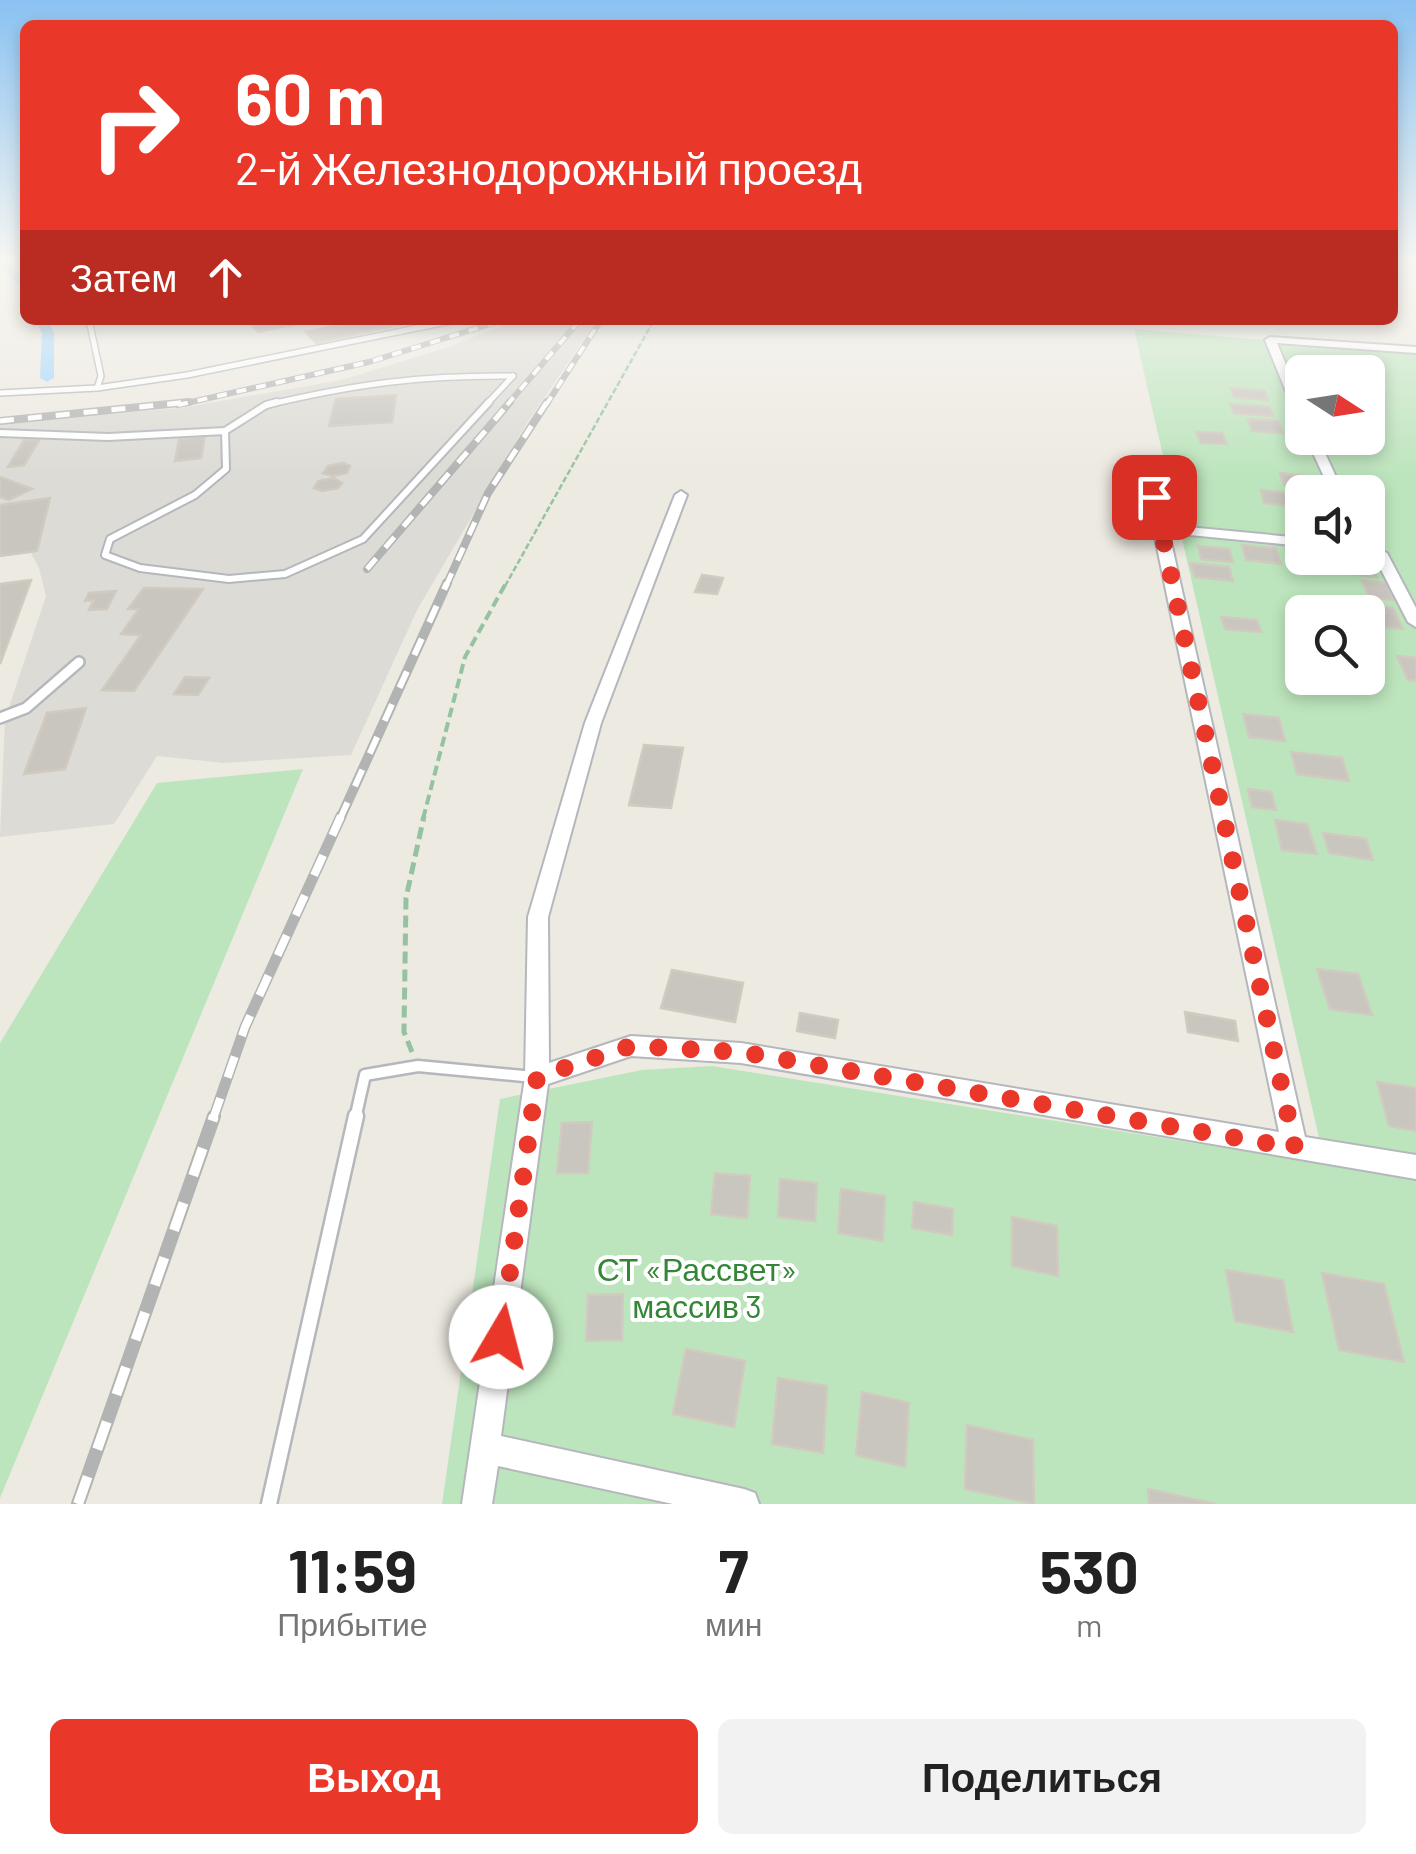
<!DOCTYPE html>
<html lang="ru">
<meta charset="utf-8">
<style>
body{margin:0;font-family:Barlow,sans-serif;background:#f2f2f2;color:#222;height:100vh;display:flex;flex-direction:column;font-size:38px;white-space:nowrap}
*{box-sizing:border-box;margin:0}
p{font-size:32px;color:#767676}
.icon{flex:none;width:55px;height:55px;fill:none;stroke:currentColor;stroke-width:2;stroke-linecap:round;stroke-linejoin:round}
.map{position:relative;height:1504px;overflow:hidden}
.side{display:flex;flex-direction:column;background:#fff;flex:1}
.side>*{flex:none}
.top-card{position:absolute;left:20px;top:20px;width:1378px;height:305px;border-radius:15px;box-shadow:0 5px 15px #0003;background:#e9372a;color:#fff;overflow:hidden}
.needle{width:65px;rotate:102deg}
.fabs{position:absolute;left:1285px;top:355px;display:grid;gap:20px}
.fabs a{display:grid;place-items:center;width:100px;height:100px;border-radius:15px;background:#fff;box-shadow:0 5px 15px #0003;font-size:50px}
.pin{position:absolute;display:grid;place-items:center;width:85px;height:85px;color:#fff;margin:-42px;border-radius:20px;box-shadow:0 5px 15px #0006}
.me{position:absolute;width:110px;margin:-55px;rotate:8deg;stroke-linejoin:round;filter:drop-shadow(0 0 8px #0008)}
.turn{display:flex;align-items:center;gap:35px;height:210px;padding:0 50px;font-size:45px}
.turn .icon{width:130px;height:130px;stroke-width:2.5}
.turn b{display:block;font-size:70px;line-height:85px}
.then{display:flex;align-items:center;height:95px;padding:0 50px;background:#0003;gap:20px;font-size:38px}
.eta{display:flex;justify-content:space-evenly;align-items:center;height:170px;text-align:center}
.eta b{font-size:60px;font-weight:700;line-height:70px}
.button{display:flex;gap:20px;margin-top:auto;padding:20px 50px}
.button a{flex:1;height:115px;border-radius:15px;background:#e9372a;color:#fff;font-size:40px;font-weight:700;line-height:115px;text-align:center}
.button a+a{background:#f2f2f2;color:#222}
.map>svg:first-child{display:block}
.industrial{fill:#dddbd5}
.green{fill:#bde5bd;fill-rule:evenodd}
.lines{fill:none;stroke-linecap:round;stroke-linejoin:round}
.canal{fill:#9ed6ff;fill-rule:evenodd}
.building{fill:#c9c6c0;stroke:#d1cbbf;stroke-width:2.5}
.service-far4-casing{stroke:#b4b7bc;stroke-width:8}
.service-far3-casing{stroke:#b4b7bc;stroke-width:10}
.service-far2-casing{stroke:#b4b7bc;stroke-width:14}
.service-far1-casing{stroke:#b4b7bc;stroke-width:15}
.service-casing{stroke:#b4b7bc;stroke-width:19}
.minor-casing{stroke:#b4b7bc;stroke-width:4}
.path-far2{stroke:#95c3a1;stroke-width:2.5;stroke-dasharray:6 2.5;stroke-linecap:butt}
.path-far1{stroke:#95c3a1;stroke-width:4;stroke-dasharray:10 5;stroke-linecap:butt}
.path{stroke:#95c3a1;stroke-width:5;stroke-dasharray:12 6;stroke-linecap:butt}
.service-far4{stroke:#fff;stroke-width:5}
.service-far3{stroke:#fff;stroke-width:6}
.service-far2{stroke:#fff;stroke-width:9}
.service-far1{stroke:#fff;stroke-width:10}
.service{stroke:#fff;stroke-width:14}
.minor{fill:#fff;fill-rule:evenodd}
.rail-far4-casing{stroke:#b2b3b3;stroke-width:6}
.rail-far3-casing{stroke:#b2b3b3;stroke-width:8}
.rail-far2-casing{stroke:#b2b3b3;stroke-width:10}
.rail-far1-casing{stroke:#b2b3b3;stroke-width:11}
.rail-casing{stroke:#b2b3b3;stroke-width:14}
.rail-far4{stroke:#fff;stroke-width:4;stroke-dasharray:10;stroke-linecap:butt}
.rail-far3{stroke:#fff;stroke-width:5;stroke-dasharray:14;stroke-linecap:butt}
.rail-far2{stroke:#fff;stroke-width:6;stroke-dasharray:18;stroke-linecap:butt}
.rail-far1{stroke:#fff;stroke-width:8;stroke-dasharray:22;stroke-linecap:butt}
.rail{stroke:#fff;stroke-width:10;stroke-dasharray:29;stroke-linecap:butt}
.route{stroke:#e9372a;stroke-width:18;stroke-dasharray:0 32.4}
.labels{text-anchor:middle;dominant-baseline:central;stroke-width:8;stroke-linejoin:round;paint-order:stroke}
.near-park-label{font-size:32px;fill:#348637;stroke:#fff}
</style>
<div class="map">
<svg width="1416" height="1504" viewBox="0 0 1416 1504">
<rect width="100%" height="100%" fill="#edeae1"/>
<polygon class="industrial" points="517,320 597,320 525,426 417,610 351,755 224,763 157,756 114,824 0,837 5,719 46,596 39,568 31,553 0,557 0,423 180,408 341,380 446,348"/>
<g class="green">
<path d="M1134 329 1416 353V1504H442L500 1099 642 1070 712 1066 1325 1164ZM1302 372H1368V438H1302ZM1302 492H1368V558H1302ZM1302 612H1368V678H1302Z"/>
<polygon points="303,769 0,1498 0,1043 157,783"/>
</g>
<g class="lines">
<g class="canal">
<polygon points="0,263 9,263 25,279 25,290 0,267"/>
<polygon points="35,320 47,320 54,333 54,378 47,382 40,378 42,333"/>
</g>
</g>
<g class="building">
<polygon points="247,320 315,320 258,332"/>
<polygon points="364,320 411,322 316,343 306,332"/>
<polygon points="1231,388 1265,391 1268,400 1234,397"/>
<polygon points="396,395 392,422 329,426 336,399"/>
<polygon points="1230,404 1269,407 1273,416 1234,413"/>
<polygon points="1248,419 1278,421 1284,433 1252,431"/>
<polygon points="1196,432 1222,433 1227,444 1201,443"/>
<polygon points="205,436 201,458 175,461 179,439"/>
<polygon points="40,439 24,465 8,467 24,440"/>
<polygon points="343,463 350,466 347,473 332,476 323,473 328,466"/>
<polygon points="1280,473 1306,476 1310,487 1284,485"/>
<polygon points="0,477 32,489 9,500 0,497"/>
<polygon points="334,478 342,483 338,488 322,491 314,488 318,481"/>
<polygon points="1261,490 1302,495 1302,507 1264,503"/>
<polygon points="50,498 37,551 0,556 0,505"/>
<polygon points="1242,545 1276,548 1281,564 1246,560"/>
<polygon points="1198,546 1229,549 1233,562 1201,559"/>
<polygon points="1336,558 1368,558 1377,577 1343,573"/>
<polygon points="1190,563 1229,567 1233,581 1195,577"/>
<polygon points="702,575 723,578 717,594 695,592"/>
<polygon points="31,580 0,664 0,584"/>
<polygon points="1362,581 1387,583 1394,600 1369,597"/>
<polygon points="144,588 203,589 134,691 102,690 141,635 121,634 139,609 128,609"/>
<polygon points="116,591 107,609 89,610 94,600 85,601 89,593"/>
<polygon points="1352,604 1393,608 1403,629 1368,625 1368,612 1356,612"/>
<polygon points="1221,617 1257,620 1261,632 1225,629"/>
<polygon points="1397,656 1416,658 1416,681 1408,680"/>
<polygon points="185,677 209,678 198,695 174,694"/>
<polygon points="86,708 65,769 24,774 47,713"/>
<polygon points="1243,714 1279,718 1285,741 1249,737"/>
<polygon points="644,745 683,748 671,808 629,805"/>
<polygon points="1291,752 1342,758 1349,781 1297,774"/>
<polygon points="1248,789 1271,792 1276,810 1252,807"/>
<polygon points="1275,820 1307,824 1317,854 1282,850"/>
<polygon points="1323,833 1366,839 1373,860 1329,853"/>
<polygon points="1317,969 1358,974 1372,1015 1330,1009"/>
<polygon points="672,970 743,983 735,1022 661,1008"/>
<polygon points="1185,1012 1235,1021 1238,1041 1188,1032"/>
<polygon points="800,1013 838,1020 835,1038 797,1031"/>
<polygon points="1377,1082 1416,1088 1416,1131 1389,1126"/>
<polygon points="592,1122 588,1173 557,1173 562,1123"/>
<polygon points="715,1173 750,1176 747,1218 711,1214"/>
<polygon points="780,1179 817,1183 815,1221 778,1217"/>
<polygon points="841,1189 885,1196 883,1241 838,1233"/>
<polygon points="914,1202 953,1209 952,1235 912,1228"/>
<polygon points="1012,1217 1057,1226 1058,1276 1012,1266"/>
<polygon points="1226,1270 1283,1280 1293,1332 1235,1321"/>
<polygon points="1322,1273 1384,1284 1404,1362 1339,1350"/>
<polygon points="623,1294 622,1340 586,1341 588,1295"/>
<polygon points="686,1349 745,1361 734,1427 673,1414"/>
<polygon points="778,1378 827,1386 823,1453 772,1444"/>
<polygon points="862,1392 909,1403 905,1467 856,1455"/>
<polygon points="967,1425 1033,1440 1034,1504 965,1489"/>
<polygon points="1148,1489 1216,1504 1149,1504"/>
</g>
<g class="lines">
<g class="service-far4-casing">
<g id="service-far4">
<polyline points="89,320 101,376 97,388"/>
<polyline points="0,393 97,388 187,375 456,320"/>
<path d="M267 405C356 384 421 375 513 376"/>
<polyline points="486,405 513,376"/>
</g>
</g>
<g class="service-far3-casing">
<g id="service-far3">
<polyline points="225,431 266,405 277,402"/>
<polyline points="0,433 108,437 225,431 226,469 195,495 110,539 105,555 140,568 229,579 285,574 363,539 489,402"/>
</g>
</g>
<g class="service-far2-casing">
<polyline id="service-far2" points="0,718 26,708 79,662"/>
</g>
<g class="service-far1-casing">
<polyline id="service-far1" points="355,1119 365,1075 418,1066 534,1077"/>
</g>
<g class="service-casing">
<polyline id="service" points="269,1504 356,1116"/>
</g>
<g class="minor-casing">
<g id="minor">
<polygon points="1270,337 1416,347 1416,353 1277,343 1302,404 1302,419 1296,416 1265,340"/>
<polygon points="1306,438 1318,438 1343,492 1331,492"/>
<polygon points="681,491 687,495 601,723 548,917 549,1063 631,1036 741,1043 1279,1132 1153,528 1148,497 1154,493 1160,497 1167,525 1302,538 1302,546 1169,533 1305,1137 1416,1155 1416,1179 741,1063 631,1056 548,1084 501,1436 744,1489 755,1493 759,1504 673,1504 498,1466 492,1504 462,1504 525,1077 528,917 585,723 675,495"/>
<polygon points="1368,544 1387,553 1416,608 1416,627 1408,622 1374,556 1368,553"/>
</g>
</g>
<polyline class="path-far2" points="505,586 654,320"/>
<polyline class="path-far1" points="423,819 465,657 506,583"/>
<polyline class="path" points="412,1052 404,1032 406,898 424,816"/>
<use href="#service-far4" class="service-far4"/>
<use href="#service-far3" class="service-far3"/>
<use href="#service-far2" class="service-far2"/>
<use href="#service-far1" class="service-far1"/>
<use href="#service" class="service"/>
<use href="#minor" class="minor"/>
<g class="rail-far4-casing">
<g id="rail-far4">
<polyline points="178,405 369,362 503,320"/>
<polyline points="507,405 580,320"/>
<polyline points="546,405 601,320"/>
</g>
</g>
<g class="rail-far3-casing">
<g id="rail-far3">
<polyline points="0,421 189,402"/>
<polyline points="367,569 510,402"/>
<polyline points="446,586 488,493 547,402"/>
</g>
</g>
<g class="rail-far2-casing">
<polyline id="rail-far2" points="340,819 447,583"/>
</g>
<g class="rail-far1-casing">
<polyline id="rail-far1" points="213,1119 245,1027 341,816"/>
</g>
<g class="rail-casing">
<polyline id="rail" points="78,1504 214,1116"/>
</g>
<use href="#rail-far4" class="rail-far4"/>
<use href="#rail-far3" class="rail-far3"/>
<use href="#rail-far2" class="rail-far2"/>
<use href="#rail-far1" class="rail-far1"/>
<use href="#rail" class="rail"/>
</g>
<linearGradient id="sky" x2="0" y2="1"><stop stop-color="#8ac2f1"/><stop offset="0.55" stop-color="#f7f6f2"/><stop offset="1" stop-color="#f7f6f2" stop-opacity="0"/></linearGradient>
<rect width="1416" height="474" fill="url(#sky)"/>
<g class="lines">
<polyline class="route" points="501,1337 537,1077 631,1046 741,1052 1295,1148 1154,497"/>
</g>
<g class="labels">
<g class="near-park-label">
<text x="697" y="1268">СТ «Рассвет»<tspan x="697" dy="37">массив 3</tspan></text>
</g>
</g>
</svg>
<div class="fabs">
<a><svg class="needle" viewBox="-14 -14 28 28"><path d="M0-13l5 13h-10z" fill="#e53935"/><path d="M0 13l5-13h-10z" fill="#767676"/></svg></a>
<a><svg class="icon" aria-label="sound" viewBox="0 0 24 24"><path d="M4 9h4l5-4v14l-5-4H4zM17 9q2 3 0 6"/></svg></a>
<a><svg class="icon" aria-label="search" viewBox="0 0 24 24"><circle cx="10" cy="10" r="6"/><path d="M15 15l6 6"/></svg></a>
</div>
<div class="pin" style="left:1154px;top:497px;background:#d93025"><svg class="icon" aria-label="arrive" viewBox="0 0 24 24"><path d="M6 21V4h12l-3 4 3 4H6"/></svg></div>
<svg class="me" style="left:501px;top:1337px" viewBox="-20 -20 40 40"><circle r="19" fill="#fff"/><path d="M0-13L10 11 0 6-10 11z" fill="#e9372a"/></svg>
<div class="top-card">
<div class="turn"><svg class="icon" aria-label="right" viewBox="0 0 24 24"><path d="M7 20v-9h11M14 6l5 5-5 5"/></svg><div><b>60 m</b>2-й Железнодорожный проезд</div></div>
<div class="then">Затем<svg class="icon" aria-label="ahead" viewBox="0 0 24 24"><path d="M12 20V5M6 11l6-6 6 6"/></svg></div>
</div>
</div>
<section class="side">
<div class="eta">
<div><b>11:59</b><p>Прибытие</p></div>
<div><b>7</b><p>мин</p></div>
<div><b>530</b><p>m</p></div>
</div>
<div class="button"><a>Выход</a><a>Поделиться</a></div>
</section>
